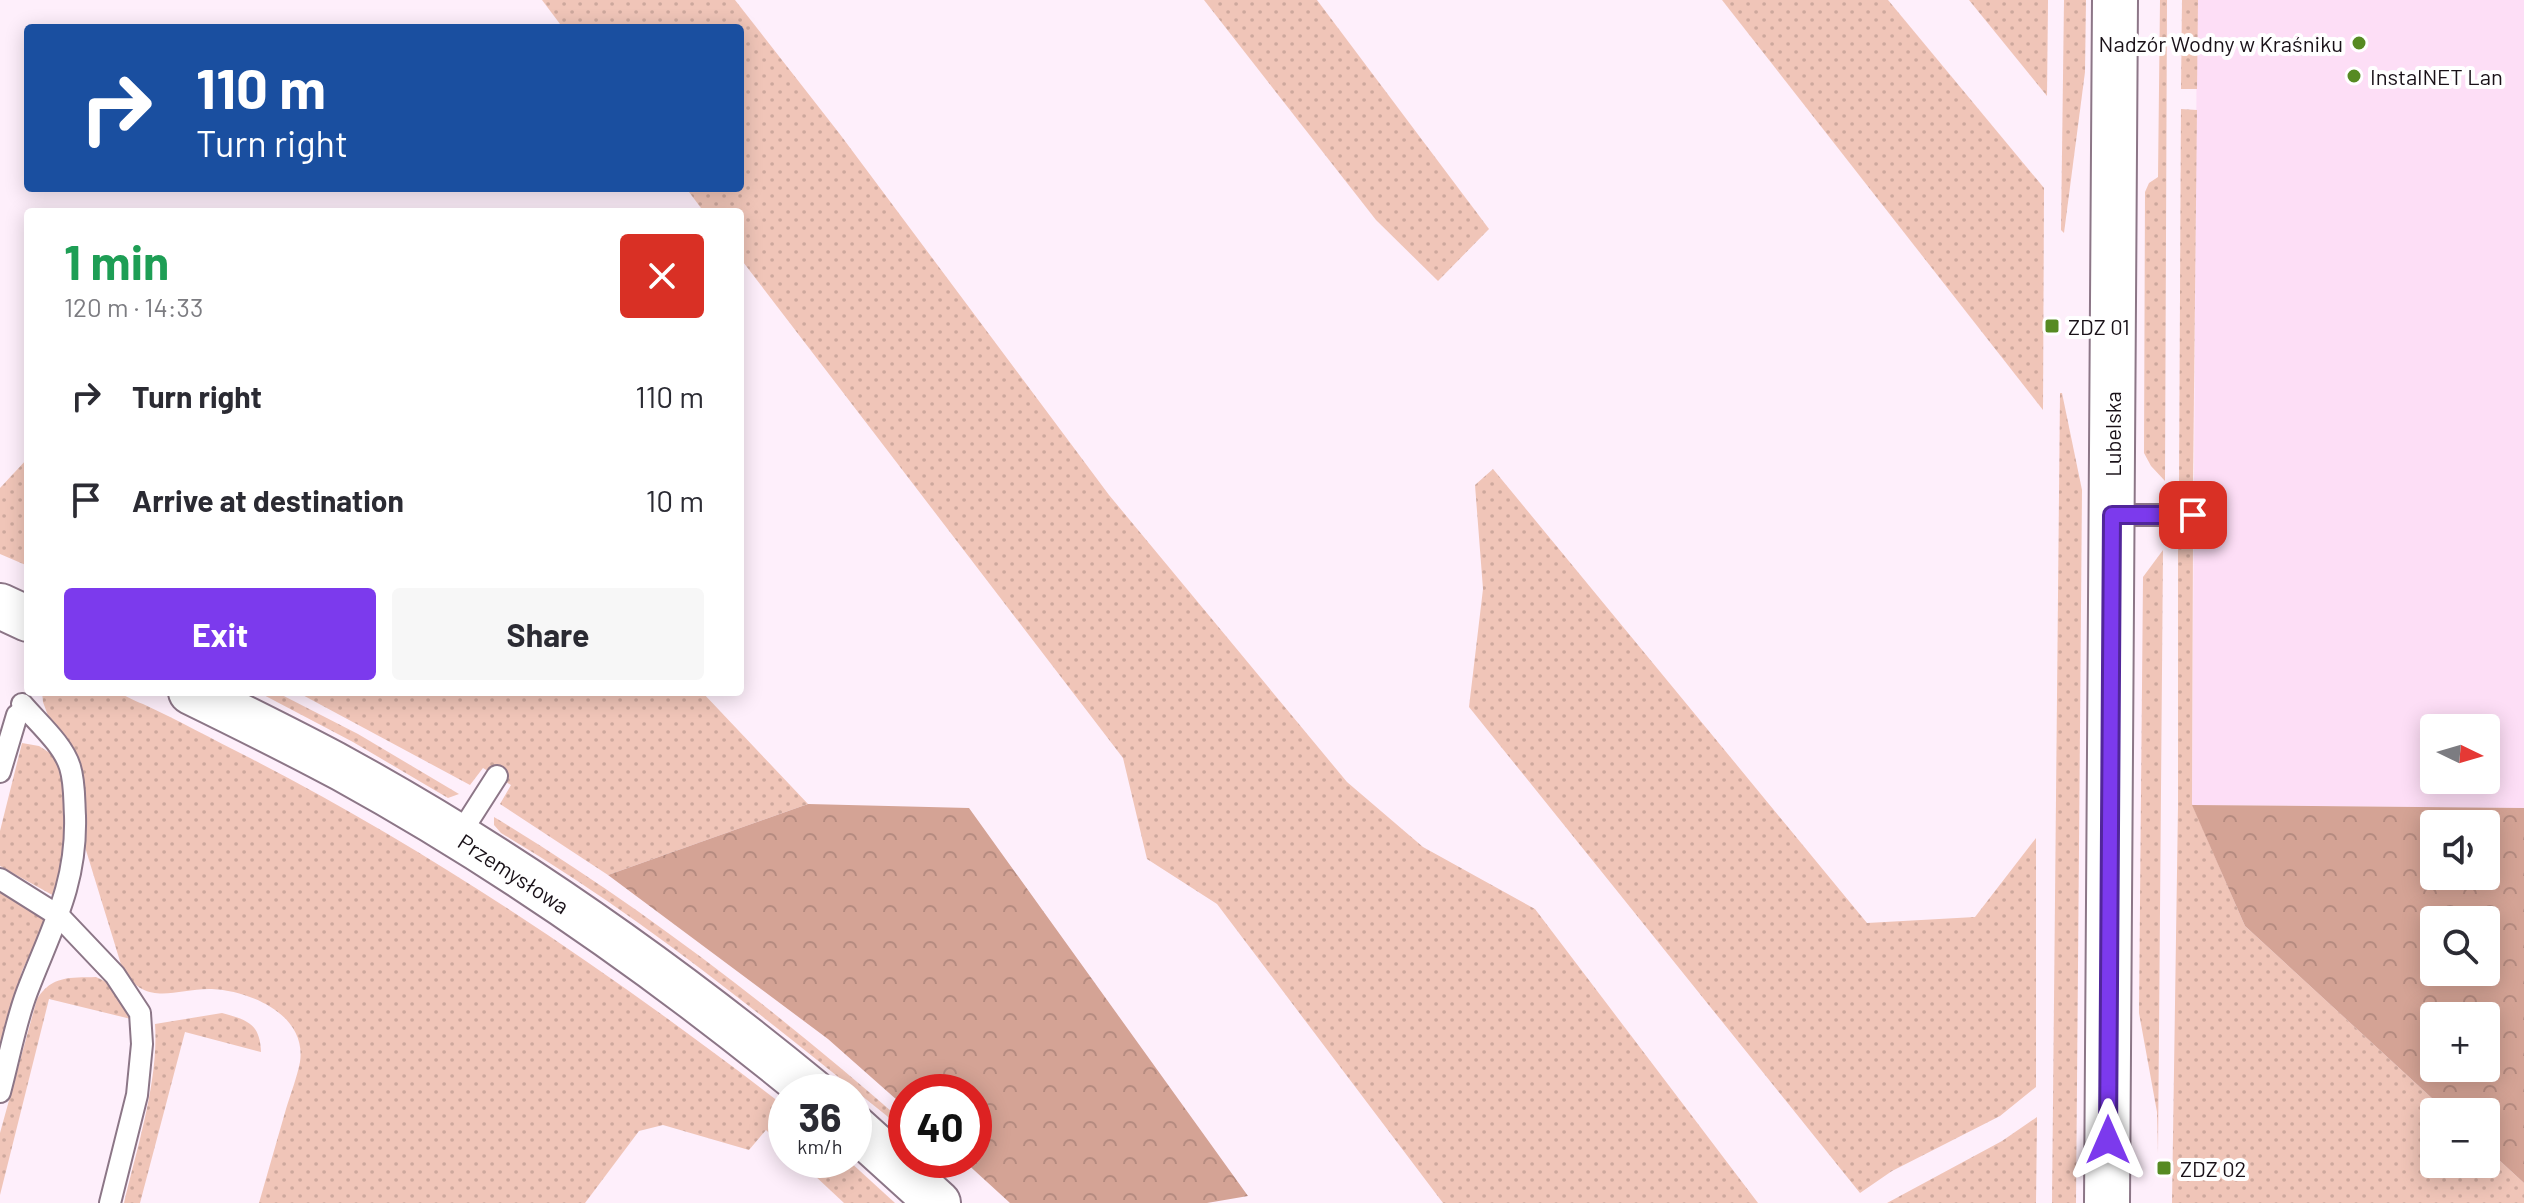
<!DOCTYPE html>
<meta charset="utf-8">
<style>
body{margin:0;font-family:Barlow,sans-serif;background:#f7f7f7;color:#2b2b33;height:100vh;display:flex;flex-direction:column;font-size:30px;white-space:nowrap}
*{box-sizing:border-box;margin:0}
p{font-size:26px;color:#7c7c81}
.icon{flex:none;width:44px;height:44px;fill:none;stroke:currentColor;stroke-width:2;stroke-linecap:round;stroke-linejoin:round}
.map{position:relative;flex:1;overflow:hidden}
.panel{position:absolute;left:24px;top:208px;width:720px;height:488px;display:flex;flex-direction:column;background:#fff;border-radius:8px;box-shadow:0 4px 20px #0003}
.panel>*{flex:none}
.guide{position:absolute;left:24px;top:24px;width:720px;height:168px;border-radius:8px;box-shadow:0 4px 20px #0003;background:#1a4fa0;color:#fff;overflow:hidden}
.needle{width:52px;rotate:95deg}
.buttons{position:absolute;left:2420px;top:714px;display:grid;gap:16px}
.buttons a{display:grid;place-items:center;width:80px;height:80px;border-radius:8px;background:#fff;box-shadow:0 4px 20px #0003;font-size:40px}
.speed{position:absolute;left:768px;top:1074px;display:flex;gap:16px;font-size:40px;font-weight:700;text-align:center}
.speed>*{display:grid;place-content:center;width:104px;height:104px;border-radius:50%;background:#fff;box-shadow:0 4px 20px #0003;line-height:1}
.speed small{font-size:20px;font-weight:400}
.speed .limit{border:12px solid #d22;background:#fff;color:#111}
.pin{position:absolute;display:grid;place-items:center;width:68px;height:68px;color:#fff;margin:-34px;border-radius:16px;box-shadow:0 4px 12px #0006}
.me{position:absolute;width:88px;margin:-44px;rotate:0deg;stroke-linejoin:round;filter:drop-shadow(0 0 6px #0008)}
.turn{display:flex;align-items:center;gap:28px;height:168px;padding:0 40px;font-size:36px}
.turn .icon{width:104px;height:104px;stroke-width:2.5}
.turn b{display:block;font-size:56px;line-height:68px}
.round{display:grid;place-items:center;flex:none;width:84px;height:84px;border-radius:8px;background:#f7f7f7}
.headline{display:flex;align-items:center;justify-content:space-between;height:136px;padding:0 40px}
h1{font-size:48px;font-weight:700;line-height:60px;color:#1e9e55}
.primary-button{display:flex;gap:16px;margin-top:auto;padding:16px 40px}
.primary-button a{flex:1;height:92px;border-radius:8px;background:#7c3aed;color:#fff;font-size:32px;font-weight:700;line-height:92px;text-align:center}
.primary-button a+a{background:#f7f7f7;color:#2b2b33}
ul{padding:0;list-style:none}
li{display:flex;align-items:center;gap:24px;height:104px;padding:0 40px}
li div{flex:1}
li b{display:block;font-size:30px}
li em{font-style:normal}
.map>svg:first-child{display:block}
.built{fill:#fddef6;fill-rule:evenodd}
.grass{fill:url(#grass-dots)}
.forest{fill:url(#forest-crowns);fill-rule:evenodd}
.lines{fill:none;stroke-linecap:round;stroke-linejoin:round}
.lane-casing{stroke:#8c7687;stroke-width:24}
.secondary-casing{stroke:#8c7687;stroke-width:48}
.lane{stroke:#fff;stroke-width:20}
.secondary{stroke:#fff;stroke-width:44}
.route-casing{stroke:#51269a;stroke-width:20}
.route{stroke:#7c3aed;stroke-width:14}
.poi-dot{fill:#568a22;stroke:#fff;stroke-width:3}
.labels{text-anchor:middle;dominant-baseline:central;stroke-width:8;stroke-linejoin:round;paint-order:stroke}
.poi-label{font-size:22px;fill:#191118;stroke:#fff;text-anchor:start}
.street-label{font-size:22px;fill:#191118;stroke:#fff}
</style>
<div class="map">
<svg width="2524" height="1203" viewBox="0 0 2524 1203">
<defs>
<pattern id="grass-dots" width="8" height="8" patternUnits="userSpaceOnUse" patternTransform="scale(2)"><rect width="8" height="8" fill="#f0c5b8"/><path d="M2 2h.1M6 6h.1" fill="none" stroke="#cda89d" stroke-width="1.8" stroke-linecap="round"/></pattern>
<pattern id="forest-crowns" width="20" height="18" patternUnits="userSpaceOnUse" patternTransform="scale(2)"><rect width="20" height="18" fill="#d4a395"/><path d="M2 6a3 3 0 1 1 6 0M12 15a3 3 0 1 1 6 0" fill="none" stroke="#b58b80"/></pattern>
</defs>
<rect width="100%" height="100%" fill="#feeffb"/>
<path class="built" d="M2197 0H2524V808L2192 805ZM2434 728H2486V780H2434Z"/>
<g class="grass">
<polygon points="542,0 735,0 839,133 1109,495 1347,782 1423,847 1535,909 1758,1203 1443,1203 1217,904 1147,859 1123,758 740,258 740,212 704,212 686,188 740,188 740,28 563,28"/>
<polygon points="1204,0 1317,0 1489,229 1438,281 1376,220"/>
<polygon points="1722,0 1888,0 2044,188 2043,410"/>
<polygon points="1969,0 2048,0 2047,96"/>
<polygon points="2064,0 2086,0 2085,72 2064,233 2061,230"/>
<polygon points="2160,0 2167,0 2165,481 2151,466 2144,453 2145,192 2149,183 2158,177"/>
<polygon points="2182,0 2198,0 2197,89 2181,89"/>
<polygon points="2181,109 2197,110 2193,485 2179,485"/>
<polygon points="2060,393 2062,393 2082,490 2076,1203 2052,1203"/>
<polygon points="28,458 28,566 0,554 0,488"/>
<polygon points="1493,469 1867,923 1975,917 2036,838 2036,1087 2000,1116 1892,1171 1860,1193 1469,707 1483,589 1475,485"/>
<polygon points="2178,538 2193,538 2192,804 2245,926 2447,1112 2434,1112 2434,1164 2486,1164 2486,1148 2524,1183 2524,1203 2172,1203 2178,806"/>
<polygon points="2163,550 2158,1154 2157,1112 2139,1013 2143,577"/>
<path d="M42 692C62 692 97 688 115 692 124 694 134 701 143 704 178 720 212 739 246 756 436 853 614 975 783 1105L786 1107V1149L766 1130 749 1150 663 1125 639 1131 585 1203H259C268 1172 277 1140 286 1109 291 1093 297 1077 300 1062 307 1015 251 991 212 989 176 988 149 1008 123 971L85 847 80 762 68 742 51 724 43 702Z"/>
<polygon points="258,692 278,693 358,734 459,794 448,798 353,742"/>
<polygon points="297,692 702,692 808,804 608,875 500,804 511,785 483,768 470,785"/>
<polygon points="22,743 39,746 53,755 63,770 67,852 56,897 0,866 0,831"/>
<path d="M494 817C641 906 777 1011 906 1124V1135L887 1116C762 1016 639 914 501 833L494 825Z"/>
<polygon points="0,890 48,916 22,971 0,1057"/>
<path d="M96 977C117 986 125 998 131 1019L49 999 0 1195V1133L37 999C52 975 70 978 96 977Z"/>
<path d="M222 1013C247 1020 260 1023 261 1052L185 1032 140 1203H124C137 1148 159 1079 155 1024Z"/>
<polygon points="2037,1117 2036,1203 1887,1203 2002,1141"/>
<polygon points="798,1160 848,1160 895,1203 844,1203"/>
</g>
<g class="forest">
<polygon points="808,804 969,808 1248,1196 1207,1203 1010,1203 963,1160 974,1160 974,1092 906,1092 906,1108 828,1039 608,875"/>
<path d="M2192 805 2524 808V1183L2486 1148V1112H2447L2245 926ZM2434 824H2486V876H2434ZM2434 920H2486V972H2434ZM2434 1016H2486V1068H2434Z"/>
</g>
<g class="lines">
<g class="lane-casing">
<g id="lane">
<polyline points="2112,515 2193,515"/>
<polyline points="0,772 17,715"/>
<polyline points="458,837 497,776"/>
<polyline points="0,879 59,916 115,975 140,1013 142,1044 137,1095 110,1203"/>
<path d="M0 1092C9 1059 15 1024 27 992 51 929 77 886 75 816 74 800 75 783 70 767 63 744 37 722 22 704"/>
</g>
</g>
<g class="secondary-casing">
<g id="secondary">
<polyline points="0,606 28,619"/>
<path d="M191 692C242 717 293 742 343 769 510 861 666 971 813 1092"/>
<polyline points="854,1127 938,1203"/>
<polyline points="2107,1203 2115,0"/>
</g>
</g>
<use href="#lane" class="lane"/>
<use href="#secondary" class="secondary"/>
</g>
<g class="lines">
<g class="route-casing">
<polyline id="route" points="2108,1140 2112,515 2193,515"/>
</g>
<use href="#route" class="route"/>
</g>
<g class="poi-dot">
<circle cx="2359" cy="43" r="8"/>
<circle cx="2354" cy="76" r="8"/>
<rect x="2044" y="318" width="16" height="16" rx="4"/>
<rect x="2156" y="1160" width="16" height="16" rx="4"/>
</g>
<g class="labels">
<g class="poi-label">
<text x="2343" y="43" text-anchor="end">Nadzór Wodny w Kraśniku</text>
<text x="2370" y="76">InstalNET Lan</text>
<text x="2068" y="326">ZDZ 01</text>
<text x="2180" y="1168">ZDZ 02</text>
</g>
<g class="street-label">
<text transform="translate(2112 434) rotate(-90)">Lubelska</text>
<text transform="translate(514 873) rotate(33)">Przemysłowa</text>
</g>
</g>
</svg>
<div class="buttons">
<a><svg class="needle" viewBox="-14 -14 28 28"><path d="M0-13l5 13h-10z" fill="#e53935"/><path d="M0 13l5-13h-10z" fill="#7c7c81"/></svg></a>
<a><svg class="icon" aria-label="sound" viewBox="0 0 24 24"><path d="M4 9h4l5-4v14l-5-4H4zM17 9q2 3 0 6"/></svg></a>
<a><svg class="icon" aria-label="search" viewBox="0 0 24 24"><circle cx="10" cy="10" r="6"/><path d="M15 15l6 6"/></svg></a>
<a>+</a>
<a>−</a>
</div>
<div class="speed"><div>36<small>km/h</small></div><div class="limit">40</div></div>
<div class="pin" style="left:2193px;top:515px;background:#d93025"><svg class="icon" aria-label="arrive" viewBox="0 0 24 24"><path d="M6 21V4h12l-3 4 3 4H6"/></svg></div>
<svg class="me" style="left:2108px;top:1140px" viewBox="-20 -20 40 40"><path d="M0-17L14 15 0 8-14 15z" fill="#7c3aed" stroke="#fff" stroke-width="4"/></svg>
<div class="guide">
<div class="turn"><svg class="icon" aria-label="right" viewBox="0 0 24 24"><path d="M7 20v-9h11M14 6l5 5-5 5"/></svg><div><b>110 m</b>Turn right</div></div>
</div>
<section class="panel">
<div class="headline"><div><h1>1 min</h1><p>120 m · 14:33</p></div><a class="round" style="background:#d93025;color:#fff"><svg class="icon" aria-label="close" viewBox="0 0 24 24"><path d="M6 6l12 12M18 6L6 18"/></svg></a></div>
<ul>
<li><svg class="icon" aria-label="right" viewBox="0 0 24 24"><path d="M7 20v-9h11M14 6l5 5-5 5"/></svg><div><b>Turn right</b></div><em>110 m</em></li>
<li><svg class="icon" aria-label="arrive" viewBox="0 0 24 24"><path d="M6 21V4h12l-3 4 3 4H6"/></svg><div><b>Arrive at destination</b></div><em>10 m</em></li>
</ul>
<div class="primary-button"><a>Exit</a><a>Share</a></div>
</section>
</div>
